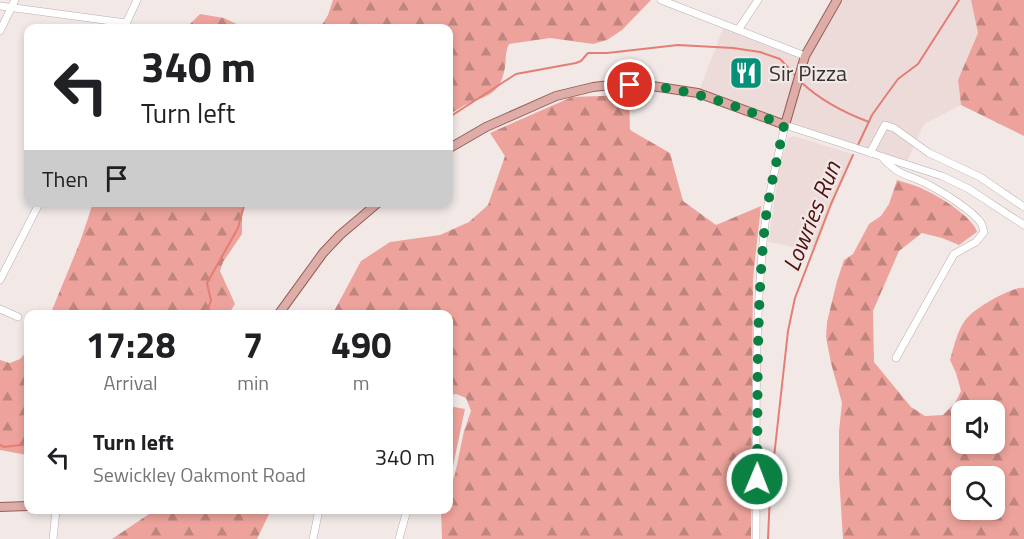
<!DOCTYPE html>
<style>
body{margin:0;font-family:"Titillium Web",sans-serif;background:#f2f2f2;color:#202124;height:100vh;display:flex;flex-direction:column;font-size:22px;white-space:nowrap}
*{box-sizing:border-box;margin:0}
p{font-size:20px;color:#757577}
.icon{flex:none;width:33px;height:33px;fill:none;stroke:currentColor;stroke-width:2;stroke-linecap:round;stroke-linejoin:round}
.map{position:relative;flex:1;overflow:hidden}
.drawer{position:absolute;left:24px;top:310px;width:429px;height:204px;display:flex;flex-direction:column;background:#fff;border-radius:12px;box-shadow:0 3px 9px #0003}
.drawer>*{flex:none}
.hud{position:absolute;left:24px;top:24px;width:429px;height:183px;border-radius:12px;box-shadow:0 3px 9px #0003;background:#fff;color:#202124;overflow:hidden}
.buttons{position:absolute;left:951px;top:400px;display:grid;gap:12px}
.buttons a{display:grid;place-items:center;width:54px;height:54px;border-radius:12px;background:#fff;box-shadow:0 3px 9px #0003;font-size:30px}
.pin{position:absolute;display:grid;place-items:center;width:51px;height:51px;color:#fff;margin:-26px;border:3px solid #fff;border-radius:50%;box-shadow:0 2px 6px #0007}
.me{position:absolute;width:66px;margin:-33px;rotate:1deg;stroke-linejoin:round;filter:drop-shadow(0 0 4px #0008)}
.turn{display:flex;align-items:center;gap:21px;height:126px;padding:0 18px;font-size:27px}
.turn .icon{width:78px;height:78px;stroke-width:2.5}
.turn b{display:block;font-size:42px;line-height:51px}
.then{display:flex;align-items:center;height:57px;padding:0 18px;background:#0003;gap:12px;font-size:22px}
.eta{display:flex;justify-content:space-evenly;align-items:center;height:102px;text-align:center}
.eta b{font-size:36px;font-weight:700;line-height:42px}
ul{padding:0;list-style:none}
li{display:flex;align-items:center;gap:18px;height:90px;padding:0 18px}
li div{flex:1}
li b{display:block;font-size:22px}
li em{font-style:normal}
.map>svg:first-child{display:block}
.built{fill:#ecdbd9}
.forest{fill:url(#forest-firs);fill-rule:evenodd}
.park{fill:#eda39b}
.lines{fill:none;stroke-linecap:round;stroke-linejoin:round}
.stream{stroke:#e47e75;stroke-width:2}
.minor-casing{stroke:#b7aead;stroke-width:8}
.major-casing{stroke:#965f59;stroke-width:10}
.minor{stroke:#fff;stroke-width:7}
.major{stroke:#dfada8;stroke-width:8}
.route{stroke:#0b8043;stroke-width:10;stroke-dasharray:0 18}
.labels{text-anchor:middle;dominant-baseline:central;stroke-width:4.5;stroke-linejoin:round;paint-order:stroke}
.poi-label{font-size:22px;fill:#373333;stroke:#f2e9e7;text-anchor:start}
.water-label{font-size:24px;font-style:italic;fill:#521211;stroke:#f2e9e7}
</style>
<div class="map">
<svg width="1024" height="539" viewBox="0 0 1024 539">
<defs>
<pattern id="forest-firs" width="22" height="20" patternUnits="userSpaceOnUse" patternTransform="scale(1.5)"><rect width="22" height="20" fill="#eda39b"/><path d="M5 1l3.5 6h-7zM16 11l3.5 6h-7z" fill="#c1857f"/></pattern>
</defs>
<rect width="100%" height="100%" fill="#f2e9e7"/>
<g class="built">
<polygon points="837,0 971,0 978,33 958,80 961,105 924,124 906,164 698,93 724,26 805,56"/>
<polygon points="794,136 852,154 821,235 811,250 768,242 780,165 788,138"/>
</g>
<g class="forest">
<path d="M333 0H651L622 30 607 40 593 44 550 38 509 44C504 54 507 62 504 72 499 94 488 95 470 103 462 106 455 111 449 115L448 28H320L328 15Z"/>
<polygon points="971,0 1024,0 1024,136 961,105 958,80 978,33"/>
<polygon points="200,14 224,18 245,28 186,28"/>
<polygon points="629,95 630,130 670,153 683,201 716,225 761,206 753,278 751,539 442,539 441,510 448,510 449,489 455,474 464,431 471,411 466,398 456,394 449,395 448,315 332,315 361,261 390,242 440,235 469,222 488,205 505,156 490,133 572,97"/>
<path d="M897 180C906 183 916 185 925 190 939 196 974 218 977 232L959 245 942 238 922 233 899 251 873 311 874 362 911 407 925 416 943 415 955 403 961 391 956 373 950 360C954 347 958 326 969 316 977 307 1013 286 1024 288V539H843L839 475V431L842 403 831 363 826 337 827 322 837 281 844 260 853 254 869 224 881 216 889 204ZM962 411H994V444H962ZM962 477H994V510H962Z"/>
<polygon points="93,203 248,203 242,208 242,234 223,262 220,271 235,304 228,315 50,315 80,242"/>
<polygon points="28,351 28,454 27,455 0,450 0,360 10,363 20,359"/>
<polygon points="155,510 271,510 257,539 112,539"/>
</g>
<polygon class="park" points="449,406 465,409 452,471 449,479"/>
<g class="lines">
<g class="stream">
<path d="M801 82C820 100 845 113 869 122"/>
<polyline points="448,118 516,74 576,63 581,61 588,53 607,53 678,45 733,48 760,52 780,59 796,76"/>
<polyline points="858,145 872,115 887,94 898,79 918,64 959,0"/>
<polyline points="205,315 211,301 207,283 238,228 245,202"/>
<polyline points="0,445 4,447 28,444"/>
<polyline points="768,539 770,493 788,331 795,298 831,204 853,155"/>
</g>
<g class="minor-casing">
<g id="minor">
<polyline points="661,0 805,56"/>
<polyline points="0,6 126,23"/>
<polyline points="124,28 137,0"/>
<polyline points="738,30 758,0"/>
<polyline points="0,31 15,0"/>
<polyline points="870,153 885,125 894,128 929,153 980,177 1024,207"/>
<path d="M882 157C900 178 910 174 931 186 944 193 973 211 981 223 983 226 983 229 984 232L976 242 954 254 896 358"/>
<polyline points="0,280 40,202"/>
<polyline points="0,309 18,317"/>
<polyline points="53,539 56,510"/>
<polyline points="313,539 319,510"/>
<polyline points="399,539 407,510"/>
<path d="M756 539C757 434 753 328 765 224 769 190 778 158 785 125L942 176 969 189 1024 225"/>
</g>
</g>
<g class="major-casing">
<g id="major">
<polyline points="448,149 486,127 556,96 593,87 610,85 652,86 698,93 785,125 805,56 837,0"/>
<polyline points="278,315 323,253 340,235 379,202"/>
<polyline points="0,507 28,506"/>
</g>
</g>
<use href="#minor" class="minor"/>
<use href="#major" class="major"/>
</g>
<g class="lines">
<path class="route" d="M630 85C686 86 733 105 784 125 778 158 769 190 765 224 756 308 758 394 757 479"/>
</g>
<defs>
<g id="restaurant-square" transform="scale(1.725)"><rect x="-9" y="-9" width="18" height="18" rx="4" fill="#059079" stroke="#f2e9e7"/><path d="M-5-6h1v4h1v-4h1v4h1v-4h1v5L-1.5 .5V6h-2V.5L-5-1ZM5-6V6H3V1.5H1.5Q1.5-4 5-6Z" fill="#fff"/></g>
</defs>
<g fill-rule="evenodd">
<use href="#restaurant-square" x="746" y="73"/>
</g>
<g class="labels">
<g class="poi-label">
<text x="769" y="73">Sir Pizza</text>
</g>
<g class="water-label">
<text transform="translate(811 216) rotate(-68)">Lowries Run</text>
</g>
</g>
</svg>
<div class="buttons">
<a><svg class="icon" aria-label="sound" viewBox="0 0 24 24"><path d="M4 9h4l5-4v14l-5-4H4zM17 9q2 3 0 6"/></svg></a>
<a><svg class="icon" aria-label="search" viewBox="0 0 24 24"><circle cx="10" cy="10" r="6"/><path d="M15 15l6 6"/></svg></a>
</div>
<div class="pin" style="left:630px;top:85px;background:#d93025"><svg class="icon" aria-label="arrive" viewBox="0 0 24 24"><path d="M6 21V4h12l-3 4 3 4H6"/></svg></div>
<svg class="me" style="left:757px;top:479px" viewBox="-20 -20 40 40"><circle r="17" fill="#0b8043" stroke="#fff" stroke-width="3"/><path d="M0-11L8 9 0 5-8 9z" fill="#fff"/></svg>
<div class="hud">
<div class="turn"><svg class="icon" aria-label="left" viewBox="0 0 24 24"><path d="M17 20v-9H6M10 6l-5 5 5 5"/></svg><div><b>340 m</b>Turn left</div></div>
<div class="then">Then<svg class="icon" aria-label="arrive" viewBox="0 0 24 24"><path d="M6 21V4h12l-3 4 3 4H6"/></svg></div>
</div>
<section class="drawer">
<div class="eta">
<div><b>17:28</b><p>Arrival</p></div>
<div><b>7</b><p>min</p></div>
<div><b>490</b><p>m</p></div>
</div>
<ul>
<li><svg class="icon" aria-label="left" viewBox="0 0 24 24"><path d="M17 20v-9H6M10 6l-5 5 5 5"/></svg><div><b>Turn left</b><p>Sewickley Oakmont Road</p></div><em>340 m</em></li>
</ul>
</section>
</div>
